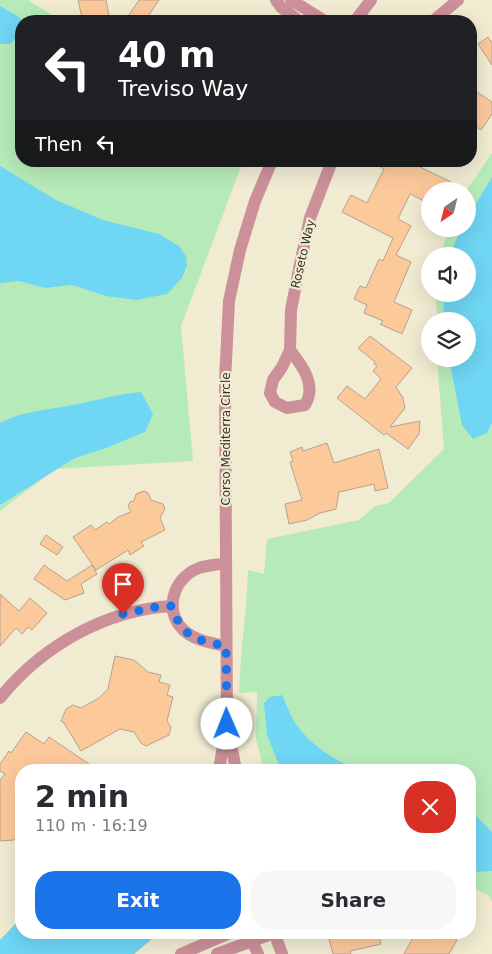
<!DOCTYPE html>
<meta charset="utf-8">
<style>
body{margin:0;font-family:"DejaVu Sans",sans-serif;background:#f7f7f7;color:#2b2b33;height:100vh;display:flex;flex-direction:column;font-size:19px;white-space:nowrap}
*{box-sizing:border-box;margin:0}
p{font-size:16px;color:#7c7c81}
.icon{flex:none;width:28px;height:28px;fill:none;stroke:currentColor;stroke-width:2;stroke-linecap:round;stroke-linejoin:round}
.map{position:relative;flex:1;overflow:hidden}
.side{position:absolute;left:15px;top:764px;width:461px;height:175px;display:flex;flex-direction:column;background:#fff;border-radius:20px;box-shadow:0 5px 20px #0002}
.side>*{flex:none}
.banner{position:absolute;left:15px;top:15px;width:462px;height:152px;border-radius:20px;box-shadow:0 5px 20px #0002;background:#202124;color:#fff;overflow:hidden}
.needle{width:32px;rotate:215deg}
.tools{position:absolute;left:421px;top:182px;display:grid;gap:10px}
.tools a{display:grid;place-items:center;width:55px;height:55px;border-radius:50%;background:#fff;box-shadow:0 5px 20px #0002;font-size:25px}
.pin{position:absolute;display:grid;place-items:center;width:42px;height:42px;color:#fff;margin:-51px -21px;border-radius:50% 50% 50% 0;rotate:-45deg;box-shadow:0 0 5px #0007}
.pin .icon{rotate:45deg}
.me{position:absolute;width:55px;margin:-28px;rotate:359deg;stroke-linejoin:round;filter:drop-shadow(0 0 4px #0008)}
.turn{display:flex;align-items:center;gap:18px;height:105px;padding:0 20px;font-size:22px}
.turn .icon{width:65px;height:65px;stroke-width:2.5}
.turn b{display:block;font-size:35px;line-height:42px}
.then{display:flex;align-items:center;height:48px;padding:0 20px;background:#0003;gap:10px;font-size:19px}
.round{display:grid;place-items:center;flex:none;width:52px;height:52px;border-radius:20px;background:#f7f7f7}
.head{display:flex;align-items:center;justify-content:space-between;height:85px;padding:0 20px}
h1{font-size:30px;font-weight:700;line-height:38px}
.action{display:flex;gap:10px;margin-top:auto;padding:10px 20px}
.action a{flex:1;height:58px;border-radius:20px;background:#1a73e8;color:#fff;font-size:20px;font-weight:700;line-height:58px;text-align:center}
.action a+a{background:#f7f7f7;color:#2b2b33}
.map>svg:first-child{display:block}
.green{fill:#b6ebb9}
.water{fill:#6fd6f4}
.building{fill:#fcc99b;stroke:#b6a290}
.lines{fill:none;stroke-linecap:round;stroke-linejoin:round}
.minor{stroke:#cc909a;stroke-width:12}
.route{stroke:#1a73e8;stroke-width:9;stroke-dasharray:0 16.2}
.labels{text-anchor:middle;dominant-baseline:central;stroke-width:4.5;stroke-linejoin:round;paint-order:stroke}
.street-label{font-size:12px;fill:#37362b;stroke:#f0ebd1}
</style>
<div class="map">
<svg width="492" height="954" viewBox="0 0 492 954">
<rect width="100%" height="100%" fill="#f0ebd1"/>
<g class="green">
<polygon points="0,0 28,0 62,21 21,21 21,161 243,161 181,326 193,461 55,469 0,511"/>
<path d="M492 153V902L488 895 470 887V770H264L256 739 257 692 239 693C240 652 247 611 248 570L264 574 267 539 359 520 375 506 389 503 444 449 437 359H468V321H437L436 294H468V256H439L450 229H468L466 191Z"/>
</g>
<g class="water">
<polygon points="0,6 19,17 22,21 21,33 10,44 0,44"/>
<polygon points="0,166 56,200 103,220 159,234 179,246 186,256 187,265 182,278 167,294 136,300 106,296 72,285 45,288 19,281 0,283"/>
<polygon points="492,177 492,423 487,433 473,439 462,425 449,359 468,359 468,321 443,321 444,294 468,294 468,256 449,256 461,229 468,229 468,217"/>
<path d="M141 392 153 414 145 432 106 448 75 458 0 505V423C22 411 48 410 72 405 95 401 117 394 141 392Z"/>
<path d="M282 695C287 706 291 717 298 727 312 746 336 761 358 770H281L267 735 264 703 270 697Z"/>
<polygon points="470,813 476,816 492,832 492,871 478,872 470,867"/>
<polygon points="21,918 21,932 159,933 134,954 0,954 0,940"/>
</g>
<g class="building">
<polygon points="78,0 106,0 110,21 87,21 82,18"/>
<polygon points="139,0 159,0 145,21 125,21"/>
<polygon points="488,37 492,43 492,65 478,44"/>
<polygon points="471,88 492,102 492,114 481,130 471,123"/>
<polygon points="369,161 408,161 451,182 449,191 430,191 430,204 410,194 398,219 411,226 396,255 411,262 394,302 412,310 402,334 380,324 383,321 364,313 367,305 354,299 360,286 366,288 379,259 383,261 393,238 342,212 351,195 367,203 384,169"/>
<polygon points="370,336 412,368 396,387 403,398 405,408 390,427 420,421 419,434 408,449 386,433 384,435 337,398 347,386 365,399 381,379 373,371 377,366 374,364 375,362 358,348"/>
<polygon points="327,443 334,463 379,449 388,488 375,491 374,484 339,492 336,509 320,513 307,520 289,524 285,504 302,500 290,462 293,461 290,452 302,447 303,451"/>
<polygon points="144,491 148,493 151,500 163,504 165,509 160,518 165,530 141,542 144,546 130,555 128,550 96,570 73,537 91,525 95,530 107,522 109,524 118,517 131,512 128,506 130,502 134,501 136,494"/>
<polygon points="46,535 63,547 57,555 40,544"/>
<polygon points="44,565 67,581 92,565 97,574 81,584 84,593 65,600 34,579"/>
<polygon points="0,594 19,611 30,598 47,613 32,630 28,627 22,634 16,628 0,646"/>
<polygon points="115,656 134,660 148,672 161,675 159,682 170,685 167,695 173,697 167,721 171,727 169,735 146,746 141,743 134,732 120,729 81,751 64,723 61,721 66,709 73,705 81,708 99,698 108,689"/>
<polygon points="26,732 44,744 49,737 98,770 21,770 21,829 14,840 0,841 0,780 5,774 0,771 0,764 9,751 11,753"/>
<polygon points="327,932 378,932 381,944 350,951 351,954 333,954"/>
<polygon points="423,932 452,932 450,936 457,940 449,954 404,954 415,934 420,937"/>
</g>
<g class="lines">
<g class="minor">
<polyline points="276,0 281,7 299,21"/>
<polyline points="291,0 325,21"/>
<polyline points="355,21 371,0"/>
<polyline points="433,21 458,0"/>
<path d="M290 350C303 367 317 385 305 405L287 408 275 402 270 393 273 380 282 367 290 350 291 310 300 264 310 218 332 161"/>
<path d="M226 563C217 565 207 565 199 568 172 578 162 614 187 633 198 641 212 643 226 646"/>
<path d="M0 698C42 646 105 610 172 606"/>
<polyline points="219,770 225,734"/>
<polyline points="236,770 227,724 225,380 229,301 240,250 255,201 272,161"/>
<polyline points="248,932 258,954"/>
<polyline points="274,932 282,954"/>
<polyline points="181,954 232,932"/>
<polyline points="217,954 274,933"/>
</g>
</g>
<g class="lines">
<path class="route" d="M123 614 156 607 172 606C182 638 196 640 226 646L227 724"/>
</g>
<g class="labels">
<g class="street-label">
<text transform="translate(303 254) rotate(-77)">Roseto Way</text>
<text transform="translate(226 439) rotate(-90)">Corso Mediterra Circle</text>
</g>
</g>
</svg>
<div class="tools">
<a><svg class="needle" viewBox="-14 -14 28 28"><path d="M0-13l5 13h-10z" fill="#e53935"/><path d="M0 13l5-13h-10z" fill="#7c7c81"/></svg></a>
<a><svg class="icon" aria-label="sound" viewBox="0 0 24 24"><path d="M4 9h4l5-4v14l-5-4H4zM17 9q2 3 0 6"/></svg></a>
<a><svg class="icon" aria-label="layers" viewBox="0 0 24 24"><path d="M12 4l9 5-9 5-9-5zM3 14l9 5 9-5"/></svg></a>
</div>
<div class="pin" style="left:123px;top:614px;background:#d93025"><svg class="icon" aria-label="arrive" viewBox="0 0 24 24"><path d="M6 21V4h12l-3 4 3 4H6"/></svg></div>
<svg class="me" style="left:227px;top:724px" viewBox="-20 -20 40 40"><circle r="19" fill="#fff"/><path d="M0-13L10 11 0 6-10 11z" fill="#1a73e8"/></svg>
<div class="banner">
<div class="turn"><svg class="icon" aria-label="left" viewBox="0 0 24 24"><path d="M17 20v-9H6M10 6l-5 5 5 5"/></svg><div><b>40 m</b>Treviso Way</div></div>
<div class="then">Then<svg class="icon" aria-label="left" viewBox="0 0 24 24"><path d="M17 20v-9H6M10 6l-5 5 5 5"/></svg></div>
</div>
<section class="side">
<div class="head"><div><h1>2 min</h1><p>110 m · 16:19</p></div><a class="round" style="background:#d93025;color:#fff"><svg class="icon" aria-label="close" viewBox="0 0 24 24"><path d="M6 6l12 12M18 6L6 18"/></svg></a></div>
<div class="action"><a>Exit</a><a>Share</a></div>
</section>
</div>
